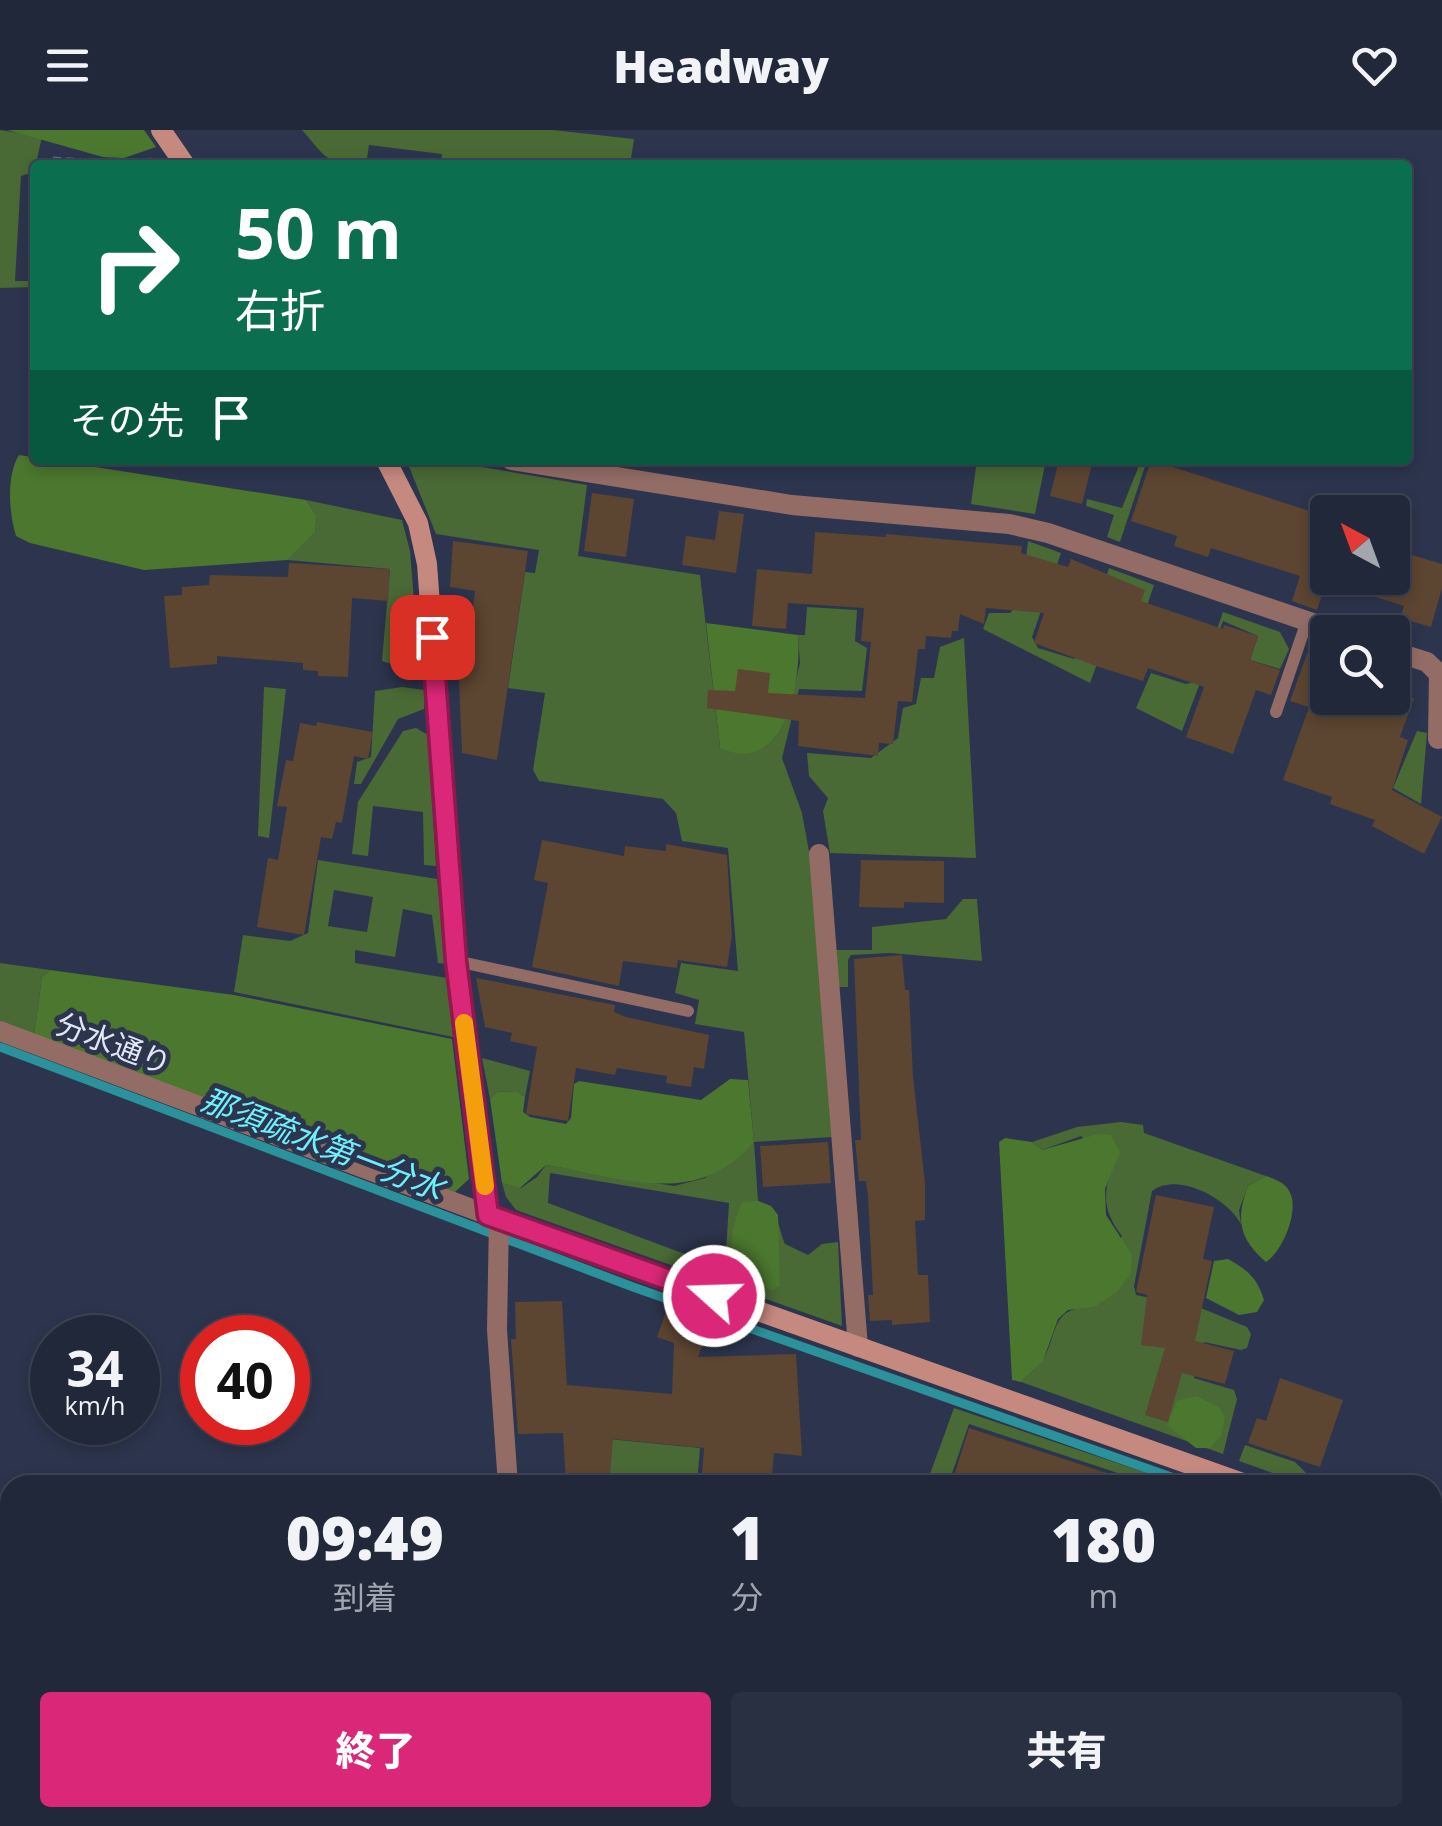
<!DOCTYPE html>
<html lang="ja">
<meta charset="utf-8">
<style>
body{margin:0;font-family:"Open Sans","Noto Sans JP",sans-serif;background:#293042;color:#f1f3f6;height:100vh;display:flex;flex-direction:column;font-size:38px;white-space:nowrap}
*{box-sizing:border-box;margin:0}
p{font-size:32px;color:#a2a6af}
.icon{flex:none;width:55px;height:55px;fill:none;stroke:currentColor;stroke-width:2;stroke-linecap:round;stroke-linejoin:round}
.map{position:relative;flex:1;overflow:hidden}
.drawer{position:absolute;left:0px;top:1345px;width:1442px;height:352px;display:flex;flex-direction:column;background:#21283a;border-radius:30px 30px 0 0;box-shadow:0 5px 15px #0003,0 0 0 2px #3e4454}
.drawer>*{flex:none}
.top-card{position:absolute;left:30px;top:30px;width:1382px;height:305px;border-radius:10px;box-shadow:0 5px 15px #0003,0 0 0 2px #3e4454;background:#0b6e4f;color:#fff;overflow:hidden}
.needle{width:65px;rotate:319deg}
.controls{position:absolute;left:1310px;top:365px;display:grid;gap:20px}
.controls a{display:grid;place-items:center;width:100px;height:100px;border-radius:10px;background:#21283a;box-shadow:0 5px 15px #0003,0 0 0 2px #3e4454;font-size:50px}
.speed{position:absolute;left:30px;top:1185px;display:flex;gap:20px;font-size:50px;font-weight:700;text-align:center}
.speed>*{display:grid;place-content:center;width:130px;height:130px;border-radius:50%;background:#21283a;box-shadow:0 5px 15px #0003,0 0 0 2px #3e4454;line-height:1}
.speed small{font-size:25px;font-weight:400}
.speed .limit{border:15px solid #d22;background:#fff;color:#111}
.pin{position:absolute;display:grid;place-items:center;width:85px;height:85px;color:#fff;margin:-42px;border-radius:20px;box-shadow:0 5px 15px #0006}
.me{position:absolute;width:110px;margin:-55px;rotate:290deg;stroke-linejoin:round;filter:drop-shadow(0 0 8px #0008)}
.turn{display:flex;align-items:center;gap:35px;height:210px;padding:0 40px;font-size:45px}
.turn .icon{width:130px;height:130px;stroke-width:2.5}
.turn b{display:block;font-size:70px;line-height:85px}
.then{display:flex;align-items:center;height:95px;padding:0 40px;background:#0003;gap:20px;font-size:38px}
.eta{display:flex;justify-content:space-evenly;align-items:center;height:170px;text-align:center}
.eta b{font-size:60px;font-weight:800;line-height:70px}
.cta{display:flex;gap:20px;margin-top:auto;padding:20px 40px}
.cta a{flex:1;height:115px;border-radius:10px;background:#db2777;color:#fff;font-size:40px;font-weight:800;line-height:115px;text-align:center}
.cta a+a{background:#293042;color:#f1f3f6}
header{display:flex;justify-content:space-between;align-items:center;height:130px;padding:0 40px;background:#21283a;font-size:45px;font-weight:800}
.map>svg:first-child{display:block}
.green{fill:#496935;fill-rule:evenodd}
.forest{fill:#4b772e}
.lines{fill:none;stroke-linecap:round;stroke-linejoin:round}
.stream{stroke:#2b929b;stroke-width:9}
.building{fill:#5c4531}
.path{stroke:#626b80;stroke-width:5;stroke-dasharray:8 5;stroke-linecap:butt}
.lane{stroke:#936c66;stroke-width:12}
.street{stroke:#936c66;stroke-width:20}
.secondary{stroke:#c6897f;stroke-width:20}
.route-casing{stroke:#8e194d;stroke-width:25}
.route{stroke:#db2777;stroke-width:18}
.slow{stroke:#f59e0b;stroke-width:18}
.labels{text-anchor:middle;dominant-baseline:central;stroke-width:10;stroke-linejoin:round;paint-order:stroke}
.street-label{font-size:30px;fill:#e0e7f6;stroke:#2c354d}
.water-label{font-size:32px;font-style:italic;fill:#6ef1fc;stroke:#2c354d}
</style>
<header><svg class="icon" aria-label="menu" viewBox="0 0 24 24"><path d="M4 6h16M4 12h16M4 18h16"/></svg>Headway<svg class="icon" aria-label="heart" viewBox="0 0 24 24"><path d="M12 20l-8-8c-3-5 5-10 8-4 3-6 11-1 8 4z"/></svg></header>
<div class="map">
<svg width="1442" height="1696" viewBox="0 0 1442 1696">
<rect width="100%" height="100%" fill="#2c354d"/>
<g class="green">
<polygon points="0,0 42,7 34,42 21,46 15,151 35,151 35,157 0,158"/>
<path d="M302 0H553L634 9 630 35H441L442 24 369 15 366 35C325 35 327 28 302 0Z"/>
<polygon points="977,330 1046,330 1035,384 971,374"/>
<polygon points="1135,330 1147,330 1120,412 1107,407 1114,385 1086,376 1087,369 1122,378 1138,338"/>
<path d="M408 334H464L587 355 578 426 700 445 720 618 794 558 800 533 798 505H805L807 477 857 480 855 511 867 518 862 561 799 559 782 628 802 683 812 738 832 1007 754 1012 758 1071C780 1079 777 1095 785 1114L808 1125 822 1114 838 1112 842 1196 516 1080 506 1067 502 1053 521 1058 537 1047 546 1035 674 1056 705 1048 754 1012 744 902 695 894 699 870 675 863 681 833 738 841 728 718 682 711 676 683 663 669 539 651 533 640 545 563 508 558 525 442 535 443 539 420 436 404ZM550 1043 729 1073 725 1139 548 1073Z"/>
<polygon points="306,370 402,390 410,421 419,532 395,535 382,531 390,439 288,430 315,403 317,386"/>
<polygon points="1028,411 1061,423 1032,507 1038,518 1074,529 1084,520 1109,438 1154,455 1144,485 1115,484 1090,553 983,499 989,483 1010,483 1021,471"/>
<polygon points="1223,482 1280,502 1289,519 1280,539 1250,530 1258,506 1223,491 1182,601 1136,578 1151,543 1186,554 1194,552 1209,523"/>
<polygon points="964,508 976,728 830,723 823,681 828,668 809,646 807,623 871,628 898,608 903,578 916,574 921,548 934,548 940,517"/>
<polygon points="264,557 286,559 269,708 258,706"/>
<polygon points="402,557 425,560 424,579 398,589 361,654 354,654 357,632 371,627 375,561"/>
<polygon points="416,598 428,605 436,736 424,735 423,682 373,676 368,726 352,724 358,672 403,601"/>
<polygon points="1417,601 1427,603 1421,674 1393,658"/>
<path d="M318 730 437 749 446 834 438 833 432 785 403 779 395 827 355 820V833L447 848 453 907 234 862 243 805 290 811 308 803ZM334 760 373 767 367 802 328 796Z"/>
<polygon points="963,769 977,769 982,831 890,823 851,825 848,830 848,857 838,857 834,820 872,820 872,797 946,789"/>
<polygon points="0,833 50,840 42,847 34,905 0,891"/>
<polygon points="482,928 530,941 525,967 517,961 497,962 490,969"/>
<path d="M1121 992 1143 995 1144 1003 1266 1046 1248 1056 1239 1080 1241 1094C1228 1069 1178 1041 1152 1061L1134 1156 1136 1165 1201 1178 1247 1197 1251 1204 1247 1218 1241 1220 1204 1212 1194 1248 1234 1260 1237 1269 1223 1324 1021 1252C1028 1245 1038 1237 1044 1228 1056 1207 1052 1182 1080 1178L1122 1106C1105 1083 1102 1068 1111 1041L1081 1006 1042 1020 1032 1012 1077 997Z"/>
<polygon points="954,1278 1182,1355 1154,1355 969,1294 948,1355 926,1355"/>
<polygon points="609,1309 700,1318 697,1355 609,1355"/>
<polygon points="1245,1315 1295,1332 1306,1343 1306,1355 1239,1331"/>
</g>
<g class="forest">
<polygon points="7,0 144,0 156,17 124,28 103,27"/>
<path d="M19 325 306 370 317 386 315 403 288 430 144 440 30 413 16 406C9 383 6 346 19 325Z"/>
<path d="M706 493 798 505C802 551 785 648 720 618Z"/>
<polygon points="50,840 234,865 452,909 469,1049 455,1062 34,905 42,847"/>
<path d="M730 949 748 950 754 1012C697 1080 621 1047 546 1035L520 1058 502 1053 490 969 497 962 517 961 525 967 523 982 530 987 566 994 571 988 574 954 579 951 701 970Z"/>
<polygon points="1098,1004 1111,1005 1120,1022 1105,1059 1106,1085 1132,1125 1131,1144 1117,1162 1094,1177 1068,1180 1058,1189 1043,1231 1021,1252 1012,1250 999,1012 1005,1008 1032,1012 1042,1020"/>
<path d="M1266 1046C1277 1050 1287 1053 1291 1065 1298 1084 1282 1122 1266 1132 1238 1108 1236 1088 1248 1056Z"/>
<path d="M758 1071 771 1076 778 1085 780 1156 773 1160 743 1155C726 1131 730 1097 742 1072Z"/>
<path d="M1228 1129C1248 1140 1257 1148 1264 1170L1257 1182 1239 1185 1206 1168 1214 1131Z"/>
<polygon points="1196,1266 1219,1277 1225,1287 1221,1306 1210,1318 1196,1318 1167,1295 1177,1271"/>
<polygon points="0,1576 10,1577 10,1688 920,1688 921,1696 0,1696"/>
</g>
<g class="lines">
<g class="stream">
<polyline points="0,917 633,1157 1194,1355"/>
<polyline points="1432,1437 1442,1440"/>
</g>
</g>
<g class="building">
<polygon points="1059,330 1093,330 1082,374 1050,366"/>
<polygon points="1151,330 1316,383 1313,392 1328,397 1328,446 1317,480 1292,471 1300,446 1211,418 1208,427 1174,416 1177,406 1131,391"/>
<polygon points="592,363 634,369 626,427 584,421"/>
<polygon points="719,381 744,384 736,443 682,435 686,406 715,410"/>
<polygon points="815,402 886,407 886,404 1022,416 1021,423 1068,437 1071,429 1145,460 1141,471 1223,499 1224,495 1258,506 1250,530 1280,540 1271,565 1256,560 1233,624 1186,607 1204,557 1148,538 1143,551 1099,537 1034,513 1044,483 986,478 984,494 960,484 958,501 952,501 951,508 926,506 925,519 918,519 912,572 898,571 893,614 879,613 878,626 798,616 799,591 707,578 708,560 735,561 738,539 770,543 768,563 865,568 871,512 861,511 864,478 788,473 786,499 752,496 757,439 812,444"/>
<polygon points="453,411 528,421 497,630 462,623 458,527 466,529 475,461 450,457"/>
<polygon points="1392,419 1442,434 1442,458 1431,497 1400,488 1404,476 1332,453 1333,448 1392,448"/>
<polygon points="289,433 390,439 388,471 352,468 348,547 318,546 318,541 303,540 303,533 217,526 217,534 170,538 164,466 182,465 182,457 209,455 210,445 288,447"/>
<polygon points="1313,508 1328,513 1328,568 1414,568 1400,607 1408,610 1392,660 1442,687 1424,724 1372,696 1375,690 1330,674 1332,667 1283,650 1309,577 1290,571"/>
<polygon points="317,592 373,602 368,629 354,626 342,693 336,692 332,709 321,707 304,805 257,797 268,728 278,730 287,677 277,676 286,630 293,631 300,593 316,596"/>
<polygon points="542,710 624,726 625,716 666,721 666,714 727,725 732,806 727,837 678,830 677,838 623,831 619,856 532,837 548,753 534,750"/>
<polygon points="861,730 944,731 944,773 904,772 904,778 859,777"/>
<polygon points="902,825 905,860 909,860 913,947 925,1053 925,1090 915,1091 918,1145 928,1145 930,1192 892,1195 892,1190 870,1191 868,1165 873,1165 868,1065 866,1051 859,1051 855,1010 861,1010 854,829"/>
<polygon points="476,848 615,875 614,882 626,887 709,905 704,939 694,937 691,957 666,953 667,946 617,938 615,945 576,938 568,991 526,984 537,917 510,911 512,903 485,897"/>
<polygon points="828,1012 831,1053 763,1057 760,1016"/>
<polygon points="1156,1065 1214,1077 1203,1129 1212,1131 1195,1211 1234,1221 1225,1254 1182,1243 1168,1292 1145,1285 1165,1218 1141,1215 1147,1165 1136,1162"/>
<polygon points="562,1171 567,1255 672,1264 674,1213 657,1207 667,1179 710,1195 698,1227 796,1224 802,1326 774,1323 771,1355 701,1355 704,1318 613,1309 609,1355 566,1355 563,1303 518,1304 511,1209 516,1209 515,1172"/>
<polygon points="1280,1248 1343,1270 1320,1337 1248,1313 1257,1288 1266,1291"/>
<polygon points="969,1298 1128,1350 1127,1355 951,1355"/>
</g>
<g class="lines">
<polyline class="path" points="53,29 116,33 154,30"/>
<g class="lane">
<polyline points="1276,582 1307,491"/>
<polyline points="456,831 688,881"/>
</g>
<g class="street">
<polyline points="511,330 792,375 1009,394 1048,403 1339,502"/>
<polyline points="1392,521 1427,532 1439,544 1438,609"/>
<polyline points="819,724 858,1217"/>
<polyline points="0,901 488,1085"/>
<polyline points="499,1089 497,1200 508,1355"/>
<polyline points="535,1688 536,1696"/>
</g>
<g class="secondary">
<polyline points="161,0 185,35"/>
<polyline points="386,330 418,393 427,434 456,831 488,1085 1248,1355"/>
<polyline points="1432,1420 1442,1423"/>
</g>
</g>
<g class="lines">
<g class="route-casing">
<polyline id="route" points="432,507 456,831 488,1085 714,1166"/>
</g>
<use href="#route" class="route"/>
<polyline class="slow" points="464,893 485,1056"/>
</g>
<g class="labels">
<g class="street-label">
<text transform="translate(114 913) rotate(21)">分水通り</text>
</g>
<g class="water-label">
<text transform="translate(323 1013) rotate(21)">那須疏水第一分水</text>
</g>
</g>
</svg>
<div class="controls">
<a><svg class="needle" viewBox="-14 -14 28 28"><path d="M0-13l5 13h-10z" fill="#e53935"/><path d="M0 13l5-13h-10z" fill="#a2a6af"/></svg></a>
<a><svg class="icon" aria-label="search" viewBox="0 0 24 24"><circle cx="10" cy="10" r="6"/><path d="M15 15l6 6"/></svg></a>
</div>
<div class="speed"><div>34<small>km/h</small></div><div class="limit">40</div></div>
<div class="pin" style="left:432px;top:507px;background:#d93025"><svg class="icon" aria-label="arrive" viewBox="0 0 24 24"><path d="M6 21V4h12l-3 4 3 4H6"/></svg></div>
<svg class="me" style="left:714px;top:1166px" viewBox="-20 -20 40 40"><circle r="17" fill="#db2777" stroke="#fff" stroke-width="3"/><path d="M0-11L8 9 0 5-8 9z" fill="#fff"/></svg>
<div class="top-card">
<div class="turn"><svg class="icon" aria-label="right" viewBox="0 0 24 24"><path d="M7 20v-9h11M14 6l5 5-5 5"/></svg><div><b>50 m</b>右折</div></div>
<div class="then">その先<svg class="icon" aria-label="arrive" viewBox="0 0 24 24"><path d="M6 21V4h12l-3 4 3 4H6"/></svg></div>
</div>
<section class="drawer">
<div class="eta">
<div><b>09:49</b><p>到着</p></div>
<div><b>1</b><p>分</p></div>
<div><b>180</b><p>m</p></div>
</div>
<div class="cta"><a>終了</a><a>共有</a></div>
</section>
</div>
